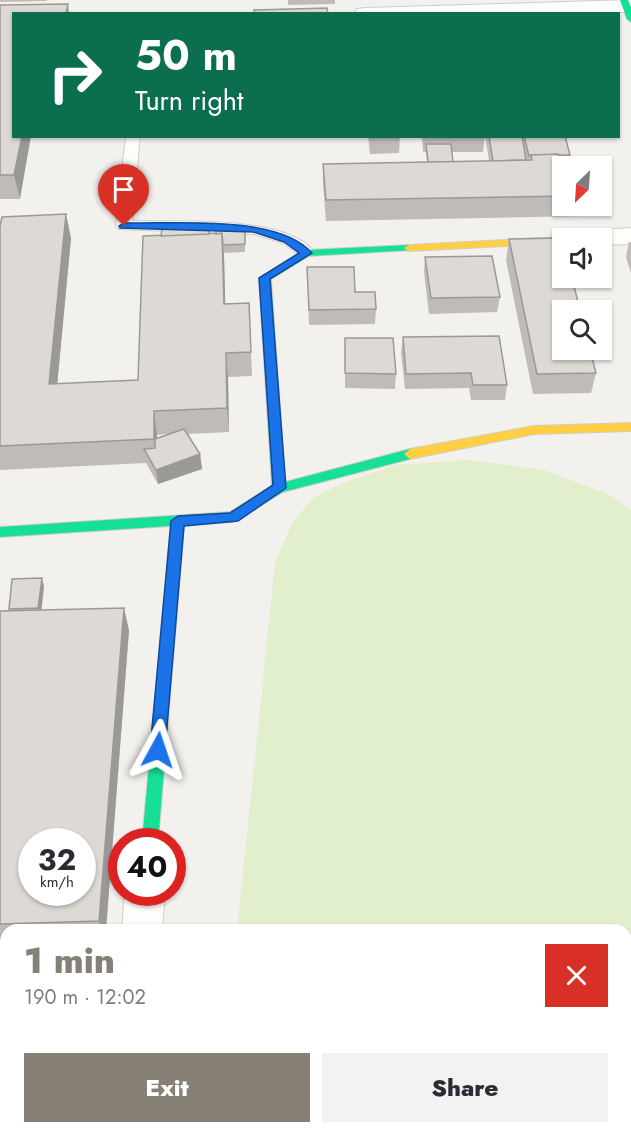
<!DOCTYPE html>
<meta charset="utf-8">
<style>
body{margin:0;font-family:Jost,sans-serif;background:#f2f2f3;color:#2b2b33;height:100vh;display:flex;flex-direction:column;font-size:22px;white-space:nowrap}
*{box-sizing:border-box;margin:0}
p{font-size:20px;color:#7c7c81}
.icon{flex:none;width:33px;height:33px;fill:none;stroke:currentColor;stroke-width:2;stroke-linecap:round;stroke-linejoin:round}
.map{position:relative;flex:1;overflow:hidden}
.details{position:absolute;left:0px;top:924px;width:632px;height:210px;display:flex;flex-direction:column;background:#fff;border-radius:18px 18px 0 0;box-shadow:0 2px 4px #0004}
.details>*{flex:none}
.hud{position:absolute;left:12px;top:12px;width:608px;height:126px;border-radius:0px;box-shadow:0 2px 4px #0004;background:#0b6e4f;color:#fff;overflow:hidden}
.needle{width:39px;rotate:205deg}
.controls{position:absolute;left:552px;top:156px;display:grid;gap:12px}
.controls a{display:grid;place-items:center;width:60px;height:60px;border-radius:0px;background:#fff;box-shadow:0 2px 4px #0004;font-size:30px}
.speed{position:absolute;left:18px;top:828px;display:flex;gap:12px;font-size:30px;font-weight:700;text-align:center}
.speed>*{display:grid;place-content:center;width:78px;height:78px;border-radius:50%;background:#fff;box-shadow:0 2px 4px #0004;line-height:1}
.speed small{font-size:15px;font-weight:400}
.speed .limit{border:9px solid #d22;background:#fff;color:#111}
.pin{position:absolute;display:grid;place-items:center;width:51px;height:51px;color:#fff;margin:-62px -26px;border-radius:50% 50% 50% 0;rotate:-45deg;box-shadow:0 0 6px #0007}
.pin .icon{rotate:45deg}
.me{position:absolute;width:66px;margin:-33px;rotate:5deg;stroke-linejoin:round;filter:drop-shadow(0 0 4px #0008)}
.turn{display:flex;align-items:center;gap:21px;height:126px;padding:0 24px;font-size:27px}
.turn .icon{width:78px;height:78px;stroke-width:2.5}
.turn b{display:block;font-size:42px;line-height:51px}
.round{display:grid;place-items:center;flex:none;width:63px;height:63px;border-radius:0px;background:#f2f2f3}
.summary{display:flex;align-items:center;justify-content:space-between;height:102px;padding:0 24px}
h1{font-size:36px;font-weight:800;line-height:45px;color:#868077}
.button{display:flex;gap:12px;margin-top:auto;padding:12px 24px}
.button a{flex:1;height:69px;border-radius:0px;background:#868077;color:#fff;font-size:24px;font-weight:800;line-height:69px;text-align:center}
.button a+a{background:#f2f2f3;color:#2b2b33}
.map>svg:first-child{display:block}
.green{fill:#e2efcc}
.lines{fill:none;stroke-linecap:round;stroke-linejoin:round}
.lane-casing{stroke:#d0ccc8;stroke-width:2}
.street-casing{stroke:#d0ccc8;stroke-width:2}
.fast-casing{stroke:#d3cec4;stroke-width:2}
.slow-casing{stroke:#d3cec4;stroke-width:2}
.lane{fill:#fdfdfc;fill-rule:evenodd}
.street{fill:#fdfdfc;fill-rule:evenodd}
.fast{fill:#16e098;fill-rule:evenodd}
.slow{fill:#ffcf43;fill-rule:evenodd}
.wall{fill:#bebbb8;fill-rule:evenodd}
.shaded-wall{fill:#9b9996}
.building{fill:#dddad6;stroke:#9b9996;stroke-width:1.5;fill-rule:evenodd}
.route{fill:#1a73e8;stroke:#114b97;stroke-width:1.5}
</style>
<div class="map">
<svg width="631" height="1134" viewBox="0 0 631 1134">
<rect width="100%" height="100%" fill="#f3f1ee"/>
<polygon class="green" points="469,460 544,470 610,495 631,510 631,1134 215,1134 216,1128 626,1128 626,930 237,930 275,563 292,523 314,497 346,482 395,465"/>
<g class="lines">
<g class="lane-casing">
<path id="lane" d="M126 136H140L132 221C176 223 287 214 315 253L313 256H301L283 243 253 234 119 229 116 226Z"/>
</g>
<g class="street-casing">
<g id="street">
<polygon points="631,0 631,12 355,14 357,9 365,8"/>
<polygon points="631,228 631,244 602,245 602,238 569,238 573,232"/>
<polygon points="125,892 165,892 162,930 122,930"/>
<polygon points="103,1128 147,1128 146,1134 102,1134"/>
</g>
</g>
<g class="fast-casing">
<g id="fast">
<polygon points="620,0 628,0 631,7 631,22 627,19"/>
<polygon points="409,245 414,248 413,250 309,256 271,279 285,482 410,449 416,454 410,459 283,492 233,522 184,525 158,842 142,842 171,526 0,537 0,527 230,512 272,486 259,278 307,250"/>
</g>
</g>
<g class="slow-casing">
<g id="slow">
<polygon points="562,237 566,238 562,238 562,243 409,251 404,248 409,245"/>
<polygon points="631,423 631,431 534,434 410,459 404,454 410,449 534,426"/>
</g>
</g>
<use href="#lane" class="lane"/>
<use href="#street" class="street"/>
<use href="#fast" class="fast"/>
<use href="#slow" class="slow"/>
</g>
<g class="wall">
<polygon points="0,0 47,0 47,1 0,2"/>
<polygon points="288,0 335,0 335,4 288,5"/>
<polygon points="0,5 14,14 20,199 0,199"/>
<polygon points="368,136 400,136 399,153 370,154"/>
<polygon points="422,136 485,136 483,152 452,152 453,162 489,161 485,136 565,136 570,155 569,159 562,166 562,206 583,206 581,216 326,221 323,184 323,164 427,162 426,152 423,152"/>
<path d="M0 226 71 238 57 384 138 380 161 236 209 228 210 234H216L245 227V252L224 253 225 304 249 303 252 376 228 377 229 432 188 434 200 454 202 469 158 484 146 463 0 470ZM167 434 157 438V435Z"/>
<polygon points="509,239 596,373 591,393 533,394 506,260"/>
<polygon points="629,242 631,242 631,273 626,257"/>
<polygon points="425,257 500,297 497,312 429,314 424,272"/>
<polygon points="307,267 355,292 376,309 375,324 309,325"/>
<polygon points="403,337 507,385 505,400 471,400 469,388 405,389 401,352"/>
<polygon points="345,338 396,374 395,389 345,388"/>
<polygon points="44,586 41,610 129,630 106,930 6,930 6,941 0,941 0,611 9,610 9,609"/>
</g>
<g class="shaded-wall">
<polygon points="68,4 69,14 66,14"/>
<polygon points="22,136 31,136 20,199 14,175"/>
<polygon points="66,214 71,238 55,408 49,384"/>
<polygon points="222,233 224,257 226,328 224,304"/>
<polygon points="226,353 228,377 229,432 227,408"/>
<polygon points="154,411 157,435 157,463 154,439"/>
<polygon points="200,454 202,469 158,484 156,470"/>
<polygon points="42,578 44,586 41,615 38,608"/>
<polygon points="124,608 129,630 106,930 102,930 99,921"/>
<polygon points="81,1128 84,1128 83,1134 80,1134"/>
</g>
<g class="building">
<polygon points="68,4 66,14 14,14 14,136 22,136 14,175 0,175 0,5"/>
<polygon points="327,8 328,14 254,14 254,10"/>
<polygon points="74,13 115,13 73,14"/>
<polygon points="489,136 522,136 526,160 493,161"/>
<polygon points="524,136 565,136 570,155 531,155 531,156 529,156"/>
<polygon points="426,144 451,144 453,162 428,162"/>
<polygon points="558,154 560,160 575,159 577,166 562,166 562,196 326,200 323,164 532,160 531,155"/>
<polygon points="66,214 49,384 138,380 143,236 222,233 224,304 249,303 251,352 226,353 227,408 154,411 154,439 0,446 0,226 2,217"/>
<polygon points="245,227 245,244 223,245 222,233 216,234 216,228"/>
<polygon points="209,228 209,234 161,236 162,229"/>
<polygon points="562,238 562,278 572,278 580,310 562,310 562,350 590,350 596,373 537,374 509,239"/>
<polygon points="492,256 500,297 431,298 425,257"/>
<polygon points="307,267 354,267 355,292 375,292 376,309 309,310"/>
<polygon points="499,336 507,385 473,385 471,373 406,374 403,337"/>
<polygon points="345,338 393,338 396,374 345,373"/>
<polygon points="184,429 200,454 156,470 144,449 155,448 155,439"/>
<polygon points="42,578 38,608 9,609 12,579"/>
<path d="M124 608 99 921 0 924V611ZM32 842H82V892H32Z"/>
<polygon points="42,1128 81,1128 80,1134 41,1134"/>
</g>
<path class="route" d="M124 223C174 224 278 214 312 253L270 279 286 488 238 521 184 526 165 750 163 755 158 757 152 755 150 750 171 521 178 516 230 513 273 485 259 278 299 253 284 242 253 232 120 228 119 226Z"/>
</svg>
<div class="controls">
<a><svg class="needle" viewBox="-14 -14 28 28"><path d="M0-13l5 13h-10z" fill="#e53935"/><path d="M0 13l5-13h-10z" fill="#7c7c81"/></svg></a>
<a><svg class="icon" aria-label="sound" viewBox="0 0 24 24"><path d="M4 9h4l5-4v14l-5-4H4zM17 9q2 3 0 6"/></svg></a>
<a><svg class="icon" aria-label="search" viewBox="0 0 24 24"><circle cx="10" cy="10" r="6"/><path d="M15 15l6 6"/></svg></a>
</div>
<div class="speed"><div>32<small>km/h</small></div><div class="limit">40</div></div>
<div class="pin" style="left:124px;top:226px;background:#d93025"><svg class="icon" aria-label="arrive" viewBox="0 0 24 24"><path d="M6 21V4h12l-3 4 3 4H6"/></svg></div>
<svg class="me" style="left:158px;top:750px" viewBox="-20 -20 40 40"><path d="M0-17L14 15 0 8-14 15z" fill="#1a73e8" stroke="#fff" stroke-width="4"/></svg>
<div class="hud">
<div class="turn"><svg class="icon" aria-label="right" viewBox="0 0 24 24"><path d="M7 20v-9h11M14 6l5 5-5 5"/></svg><div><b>50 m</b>Turn right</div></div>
</div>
<section class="details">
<div class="summary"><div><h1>1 min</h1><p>190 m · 12:02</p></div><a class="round" style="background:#d93025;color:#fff"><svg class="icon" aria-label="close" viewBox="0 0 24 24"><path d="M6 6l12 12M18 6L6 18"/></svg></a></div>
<div class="button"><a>Exit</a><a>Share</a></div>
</section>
</div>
